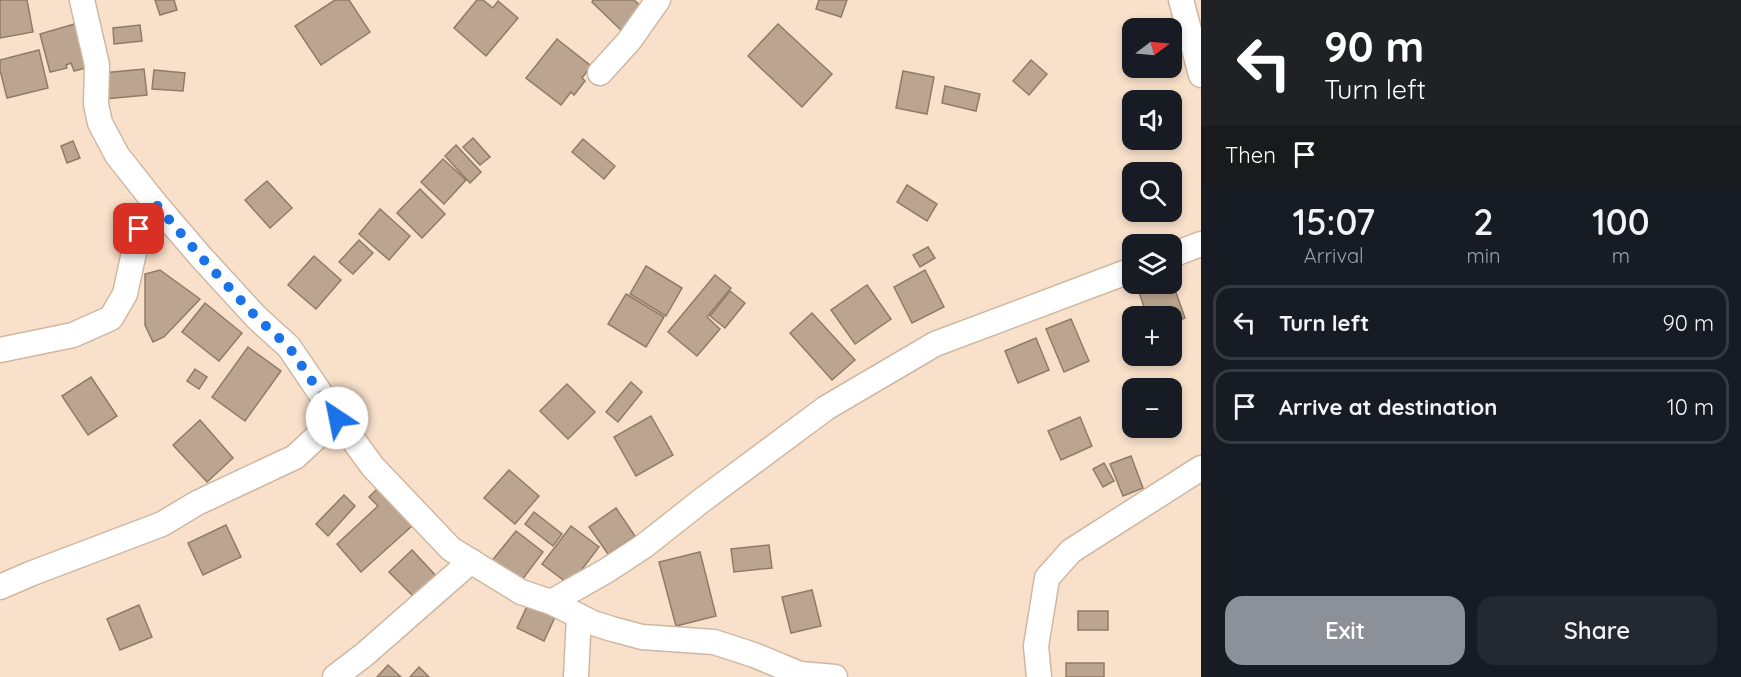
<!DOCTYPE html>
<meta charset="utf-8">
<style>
body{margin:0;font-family:Quicksand,sans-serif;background:#242831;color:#f1f3f6;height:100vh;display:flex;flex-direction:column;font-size:22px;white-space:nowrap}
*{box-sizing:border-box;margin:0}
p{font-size:20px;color:#9ea1a6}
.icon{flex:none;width:33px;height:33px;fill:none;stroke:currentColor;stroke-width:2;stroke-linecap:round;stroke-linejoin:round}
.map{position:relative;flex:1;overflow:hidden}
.side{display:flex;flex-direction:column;background:#171b24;width:540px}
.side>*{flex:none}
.banner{background:#202124;color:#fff;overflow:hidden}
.needle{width:39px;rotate:74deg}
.controls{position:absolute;left:1122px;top:18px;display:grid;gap:12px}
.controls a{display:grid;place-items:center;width:60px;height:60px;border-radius:12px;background:#171b24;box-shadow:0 3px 9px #0003;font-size:30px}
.pin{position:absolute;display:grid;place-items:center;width:51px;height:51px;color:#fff;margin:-26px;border-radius:12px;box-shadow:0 3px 9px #0006}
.me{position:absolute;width:66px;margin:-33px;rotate:326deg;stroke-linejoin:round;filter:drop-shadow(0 0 4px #0008)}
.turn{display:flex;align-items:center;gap:21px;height:126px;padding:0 24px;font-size:27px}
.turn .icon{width:78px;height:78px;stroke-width:2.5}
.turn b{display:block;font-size:42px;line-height:51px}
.then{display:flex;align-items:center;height:57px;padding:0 24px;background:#0003;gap:12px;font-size:22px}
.eta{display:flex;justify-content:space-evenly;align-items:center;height:102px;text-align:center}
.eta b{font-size:36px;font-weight:600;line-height:42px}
.button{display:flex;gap:12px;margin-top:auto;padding:12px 24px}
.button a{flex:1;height:69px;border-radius:18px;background:#8c9099;color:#fff;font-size:24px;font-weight:600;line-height:69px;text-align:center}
.button a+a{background:#242831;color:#f1f3f6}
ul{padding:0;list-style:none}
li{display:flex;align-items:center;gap:18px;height:75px;margin:0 12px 9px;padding:0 12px;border:3px solid #363941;border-radius:18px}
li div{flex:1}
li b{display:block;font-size:22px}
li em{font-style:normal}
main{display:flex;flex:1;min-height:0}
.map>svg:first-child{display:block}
.building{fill:#bba590;stroke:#907b67;stroke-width:1.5}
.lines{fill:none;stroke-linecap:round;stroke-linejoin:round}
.street-casing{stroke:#cfb8a3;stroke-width:27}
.street{stroke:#fff;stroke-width:24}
.route{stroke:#1a73e8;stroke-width:10;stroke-dasharray:0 18}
</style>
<main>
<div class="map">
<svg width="1201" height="677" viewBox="0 0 1201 677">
<rect width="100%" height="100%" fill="#f8e0ca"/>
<g class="building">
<polygon points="0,0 27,0 33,32 0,38"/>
<polygon points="155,0 174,0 177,10 160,15"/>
<polygon points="335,0 349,0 370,32 321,65 295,26"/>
<polygon points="477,0 483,0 493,8 498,1 518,18 486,56 454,28"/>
<polygon points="593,0 634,0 645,10 624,33 592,2"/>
<polygon points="819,0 847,0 841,17 816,9"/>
<polygon points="78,23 90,67 74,71 71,63 66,65 67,68 50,72 40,34"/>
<polygon points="778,24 832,74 802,107 748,56"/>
<polygon points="140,25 142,41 114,44 113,28"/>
<polygon points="557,39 591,66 582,78 585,81 574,95 571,92 561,105 526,78"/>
<polygon points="39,50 48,88 7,98 0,70 0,60"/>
<polygon points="1031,60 1047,74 1029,95 1013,81"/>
<polygon points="144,69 147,95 105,99 102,73"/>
<polygon points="154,70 185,73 183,91 152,89"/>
<polygon points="903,71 934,77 927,114 896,108"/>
<polygon points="945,86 980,94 976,111 942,103"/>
<polygon points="473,138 490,157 480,165 463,147"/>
<polygon points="583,139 615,166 604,179 572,152"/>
<polygon points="73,141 80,158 67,163 61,146"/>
<polygon points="456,145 481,172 470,183 445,156"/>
<polygon points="443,159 466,180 444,204 421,182"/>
<polygon points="267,181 292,208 270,228 245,200"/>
<polygon points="907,185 937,204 927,221 897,202"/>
<polygon points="420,189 445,214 422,238 397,213"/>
<polygon points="380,209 410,236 389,260 359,234"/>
<polygon points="359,240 373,253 353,274 339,262"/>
<polygon points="928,247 935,258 920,267 913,255"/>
<polygon points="314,256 341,280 316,309 288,285"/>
<polygon points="646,266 682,288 666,316 630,294"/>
<polygon points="160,270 200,299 164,337 153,342 145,325 145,274"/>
<polygon points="925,270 944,307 912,323 894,287"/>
<polygon points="715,275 731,288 707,317 720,329 697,356 668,332"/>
<polygon points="1172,281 1185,318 1172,323 1172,316 1147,316 1139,292 1164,284 1172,284"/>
<polygon points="867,285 891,319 855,344 831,310"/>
<polygon points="730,291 745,303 725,328 710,316"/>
<polygon points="626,294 664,317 646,347 608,324"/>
<polygon points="205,303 242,333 219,361 182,332"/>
<polygon points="812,313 855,360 832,380 790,333"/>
<polygon points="1071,319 1089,361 1064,372 1046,329"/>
<polygon points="1036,338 1049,370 1018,383 1005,351"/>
<polygon points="248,347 281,371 245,421 212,397"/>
<polygon points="195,369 207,377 199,389 187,381"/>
<polygon points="91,377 117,416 88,435 62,396"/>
<polygon points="631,382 642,392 618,422 606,412"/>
<polygon points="567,384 595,412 568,439 540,411"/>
<polygon points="651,416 673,455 636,476 614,437"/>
<polygon points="1080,417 1092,446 1061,460 1048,431"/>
<polygon points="200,420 233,458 207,482 173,445"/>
<polygon points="1131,456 1143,488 1123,496 1110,464"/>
<polygon points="1104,463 1114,481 1103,487 1093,469"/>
<polygon points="509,470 539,496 515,524 484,498"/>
<polygon points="378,488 412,526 361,572 337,544 378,506 369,497"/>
<polygon points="344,495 355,506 328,536 316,524"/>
<polygon points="616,508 635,536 608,554 589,527"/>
<polygon points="534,512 562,534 553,546 525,524"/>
<polygon points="226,525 241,557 203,575 188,543"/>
<polygon points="571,526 599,547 570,585 542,564"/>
<polygon points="516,531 543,552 519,584 491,562"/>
<polygon points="769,545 772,568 734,572 731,549"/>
<polygon points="412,550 438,578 416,599 389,572"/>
<polygon points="700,552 716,616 676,626 659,562"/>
<polygon points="812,590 821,626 791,633 782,597"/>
<polygon points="528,604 555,617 544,641 517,628"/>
<polygon points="139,605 152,637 120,650 107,619"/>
<rect x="1078" y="611" width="30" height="19"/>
<rect x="1066" y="663" width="38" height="14"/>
<polygon points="388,665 401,677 377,677"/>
<polygon points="419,667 429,677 410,677"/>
</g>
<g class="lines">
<g class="street-casing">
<g id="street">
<polyline points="1181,0 1201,75"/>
<polyline points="600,73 629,41 658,0"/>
<polyline points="154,202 201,257 256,317 289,347 337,418"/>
<polyline points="1172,255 1201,244"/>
<polyline points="0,350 73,335 111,318 125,294 139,229 154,202 117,155 100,123 96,104 97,65 82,0"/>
<polyline points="0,587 30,574 162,524 197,503 295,457 337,418 373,467 451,549 521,592 551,602 593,623 612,629 642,637 714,642 754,655 800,674 835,677"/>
<polyline points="551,602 606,571 644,546 701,501 826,408 935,344 1132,270"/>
<polyline points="335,677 365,654 471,561"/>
<polyline points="576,677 579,616"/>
<polyline points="1039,677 1036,646 1047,578 1071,551 1201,468"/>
</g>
</g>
<use href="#street" class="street"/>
</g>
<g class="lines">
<polyline class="route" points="139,229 154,202 201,257 256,317 289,347 337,418"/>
</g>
</svg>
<div class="controls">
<a><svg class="needle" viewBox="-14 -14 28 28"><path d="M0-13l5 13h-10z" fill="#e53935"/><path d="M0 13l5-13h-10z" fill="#9ea1a6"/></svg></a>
<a><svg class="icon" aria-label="sound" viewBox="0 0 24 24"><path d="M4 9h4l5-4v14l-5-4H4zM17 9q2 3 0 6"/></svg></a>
<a><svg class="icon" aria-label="search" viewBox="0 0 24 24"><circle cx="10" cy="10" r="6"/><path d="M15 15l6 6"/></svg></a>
<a><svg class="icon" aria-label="layers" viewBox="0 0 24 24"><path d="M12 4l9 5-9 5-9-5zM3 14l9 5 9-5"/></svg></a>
<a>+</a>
<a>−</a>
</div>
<div class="pin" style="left:139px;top:229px;background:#d93025"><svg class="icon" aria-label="arrive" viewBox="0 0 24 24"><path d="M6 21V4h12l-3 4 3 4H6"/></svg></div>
<svg class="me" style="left:337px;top:418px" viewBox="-20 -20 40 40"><circle r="19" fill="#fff"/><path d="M0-13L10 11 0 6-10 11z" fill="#1a73e8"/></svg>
</div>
<section class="side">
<div class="banner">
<div class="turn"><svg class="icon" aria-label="left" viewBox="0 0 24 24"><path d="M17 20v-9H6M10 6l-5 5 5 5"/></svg><div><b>90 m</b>Turn left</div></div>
<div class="then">Then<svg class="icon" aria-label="arrive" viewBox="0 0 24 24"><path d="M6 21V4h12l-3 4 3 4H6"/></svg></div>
</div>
<div class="eta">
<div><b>15:07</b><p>Arrival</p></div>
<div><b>2</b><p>min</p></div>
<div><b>100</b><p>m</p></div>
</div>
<ul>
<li><svg class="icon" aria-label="left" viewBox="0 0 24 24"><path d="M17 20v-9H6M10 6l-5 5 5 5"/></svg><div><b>Turn left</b></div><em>90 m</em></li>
<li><svg class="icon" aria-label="arrive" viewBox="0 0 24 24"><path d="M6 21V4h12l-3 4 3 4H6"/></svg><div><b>Arrive at destination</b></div><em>10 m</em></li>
</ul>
<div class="button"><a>Exit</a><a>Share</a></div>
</section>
</main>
